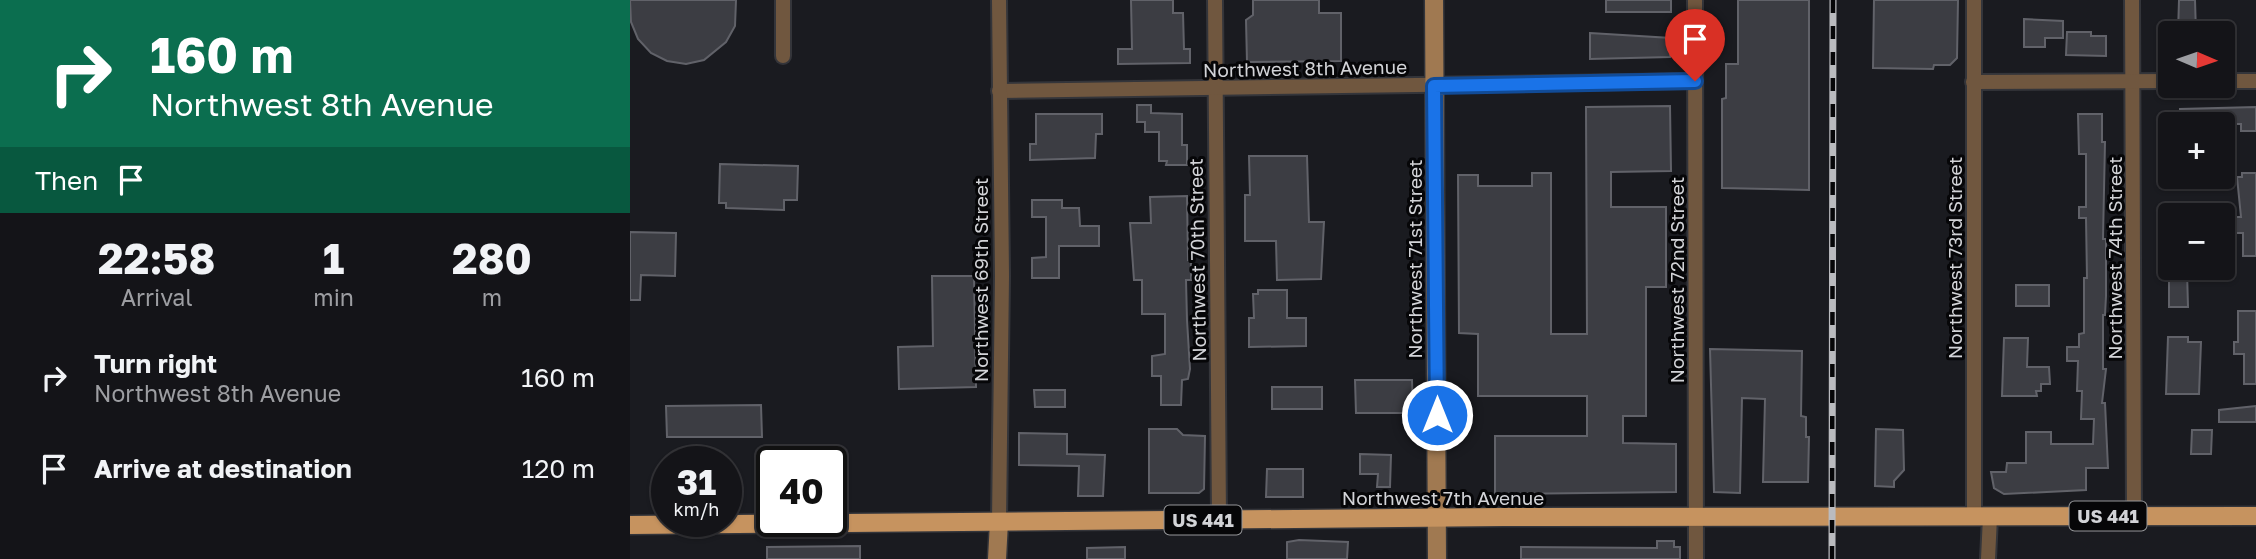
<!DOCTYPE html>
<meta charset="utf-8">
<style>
body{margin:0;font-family:"Golos Text",sans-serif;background:#1d1d21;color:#f1f3f6;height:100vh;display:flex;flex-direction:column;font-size:26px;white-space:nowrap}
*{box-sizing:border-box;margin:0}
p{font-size:23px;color:#9d9ea2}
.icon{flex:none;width:38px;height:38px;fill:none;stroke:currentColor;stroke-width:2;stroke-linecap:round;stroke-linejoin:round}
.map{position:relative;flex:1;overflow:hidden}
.drawer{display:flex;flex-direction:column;background:#141418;width:630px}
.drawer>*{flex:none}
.hud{background:#0b6e4f;color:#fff;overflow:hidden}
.needle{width:46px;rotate:92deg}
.tools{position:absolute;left:1528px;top:21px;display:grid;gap:14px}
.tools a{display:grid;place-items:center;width:77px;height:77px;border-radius:7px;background:#141418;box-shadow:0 2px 5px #0004,0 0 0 2px #333337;font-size:35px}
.speed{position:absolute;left:21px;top:446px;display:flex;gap:14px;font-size:35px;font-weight:700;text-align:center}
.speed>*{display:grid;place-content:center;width:91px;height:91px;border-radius:50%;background:#141418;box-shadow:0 2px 5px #0004,0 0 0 2px #333337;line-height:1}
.speed small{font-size:18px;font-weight:400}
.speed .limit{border:4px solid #111;border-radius:10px;background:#fff;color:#111}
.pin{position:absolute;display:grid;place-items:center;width:60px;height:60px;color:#fff;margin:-72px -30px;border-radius:50% 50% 50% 0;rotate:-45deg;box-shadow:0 0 7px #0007}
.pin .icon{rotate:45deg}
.me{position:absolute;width:77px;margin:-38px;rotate:0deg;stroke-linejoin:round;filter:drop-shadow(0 0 5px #0008)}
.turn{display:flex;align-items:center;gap:24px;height:147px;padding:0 35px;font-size:32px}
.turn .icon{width:91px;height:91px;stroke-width:2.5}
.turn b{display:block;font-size:49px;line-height:60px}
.then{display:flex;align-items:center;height:66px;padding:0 35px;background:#0003;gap:14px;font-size:26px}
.eta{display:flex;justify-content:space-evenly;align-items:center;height:119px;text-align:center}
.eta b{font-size:42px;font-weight:700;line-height:49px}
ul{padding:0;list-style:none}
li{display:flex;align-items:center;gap:21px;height:91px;padding:0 35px}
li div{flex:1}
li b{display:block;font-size:26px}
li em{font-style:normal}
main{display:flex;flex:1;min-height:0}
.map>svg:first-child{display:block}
.building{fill:#3c3d43;stroke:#616269;stroke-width:2}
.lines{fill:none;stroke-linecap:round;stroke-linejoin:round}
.street-casing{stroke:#34353a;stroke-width:18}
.secondary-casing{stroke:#34353a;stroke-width:21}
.primary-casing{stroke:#34353a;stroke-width:21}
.street{stroke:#70573f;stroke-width:14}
.secondary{stroke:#a07951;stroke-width:18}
.primary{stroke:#c6935f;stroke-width:18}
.rail-casing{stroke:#babbbf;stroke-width:7}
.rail{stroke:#060608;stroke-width:4.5;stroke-dasharray:13;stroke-linecap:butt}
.route-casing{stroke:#114b97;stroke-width:18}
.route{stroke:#1a73e8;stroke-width:12}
.labels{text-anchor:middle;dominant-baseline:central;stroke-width:6;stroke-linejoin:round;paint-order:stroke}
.shield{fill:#060608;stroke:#959699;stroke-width:2}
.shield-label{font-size:18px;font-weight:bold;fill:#d2d3d7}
.street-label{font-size:19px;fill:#d2d3d7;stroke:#060608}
</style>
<main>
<section class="drawer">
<div class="hud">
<div class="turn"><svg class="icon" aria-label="right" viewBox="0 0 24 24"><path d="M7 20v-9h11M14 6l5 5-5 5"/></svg><div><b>160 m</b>Northwest 8th Avenue</div></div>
<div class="then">Then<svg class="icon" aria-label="arrive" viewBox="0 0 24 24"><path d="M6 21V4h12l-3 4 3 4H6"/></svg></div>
</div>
<div class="eta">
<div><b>22:58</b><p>Arrival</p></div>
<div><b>1</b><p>min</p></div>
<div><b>280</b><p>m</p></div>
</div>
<ul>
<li><svg class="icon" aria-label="right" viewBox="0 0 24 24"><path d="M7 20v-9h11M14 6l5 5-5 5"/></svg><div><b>Turn right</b><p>Northwest 8th Avenue</p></div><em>160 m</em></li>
<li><svg class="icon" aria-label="arrive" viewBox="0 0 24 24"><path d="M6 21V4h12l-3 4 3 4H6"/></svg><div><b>Arrive at destination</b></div><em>120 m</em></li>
</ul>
</section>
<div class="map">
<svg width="1626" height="559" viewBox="0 0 1626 559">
<rect width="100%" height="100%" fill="#1a1b20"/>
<g class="building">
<polygon points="0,0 106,0 105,26 96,42 74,60 56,64 37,61 21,53 8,39 1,22"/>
<polygon points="501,0 543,0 543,13 553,13 554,49 560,49 560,63 488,64 488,49 502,49"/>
<polygon points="623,0 689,0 689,13 711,13 711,61 617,62 616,20 623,15"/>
<rect x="976" y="0" width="65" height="12"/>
<polygon points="1108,0 1179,0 1179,190 1092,188 1092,99 1096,98 1096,64 1108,64"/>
<polygon points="1244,0 1328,0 1327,58 1320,65 1304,65 1303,69 1243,68"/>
<polygon points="1549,0 1565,0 1566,33 1548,33"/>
<polygon points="1394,19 1433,21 1433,38 1415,38 1415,47 1394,47"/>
<polygon points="1437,32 1461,32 1461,36 1476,36 1476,56 1436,55"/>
<polygon points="960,33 1041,38 1040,57 960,59"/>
<polygon points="507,105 521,105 521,113 552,114 552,145 557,145 557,165 536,165 537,161 529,161 529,132 515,132 515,122 507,122"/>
<polygon points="1040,106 1041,171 981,172 981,207 1036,207 1036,287 1016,287 1016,416 993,416 993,443 1046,444 1046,492 865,494 865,436 957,436 957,396 848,396 848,334 829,333 828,175 848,175 848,186 902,186 902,173 921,173 921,334 957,334 956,107"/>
<polygon points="1626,107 1626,131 1611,131 1611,124 1537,124 1537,113 1550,113 1550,109"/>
<polygon points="406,114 472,114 472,134 466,134 465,158 400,160 400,144 406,144"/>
<polygon points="1448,114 1472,114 1472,142 1475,142 1473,239 1476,239 1476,296 1475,315 1473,315 1473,369 1476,369 1472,403 1475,403 1478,468 1456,468 1456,490 1374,494 1364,488 1361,472 1376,472 1377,463 1396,463 1396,432 1421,432 1421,444 1463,444 1464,419 1451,419 1452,391 1447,391 1448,361 1437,361 1437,347 1449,347 1449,334 1454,333 1454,278 1457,278 1456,218 1449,218 1449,207 1456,207 1456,154 1449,154"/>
<polygon points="619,156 677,156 679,222 694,222 691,279 647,280 646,241 615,241 615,195 620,195"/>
<polygon points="90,164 168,166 167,200 154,200 154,210 96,208 96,203 89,203"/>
<polygon points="1612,173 1626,173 1626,256 1613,256 1613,233 1594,233 1593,217 1611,217 1607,177 1612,177"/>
<polygon points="557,196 558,260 561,260 561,280 556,280 557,320 560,369 558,379 552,380 551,405 531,405 531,376 522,376 522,356 535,354 535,314 512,314 512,280 504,280 500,223 521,223 520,197"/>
<polygon points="402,200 432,200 432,208 449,208 450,226 469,226 469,246 429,246 429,278 402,278 402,258 416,257 416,217 402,217"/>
<polygon points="0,232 46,233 45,276 11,275 10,300 0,300"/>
<polygon points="1557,271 1558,307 1539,307 1539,272"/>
<polygon points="302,276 344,276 346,387 269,389 268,347 303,346"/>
<rect x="1386" y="285" width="33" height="21"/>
<polygon points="628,290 657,290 657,318 676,318 676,346 619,347 619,318 624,318 623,294 628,294"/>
<polygon points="1608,311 1626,311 1626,384 1614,384 1614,354 1604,354 1604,342 1608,342"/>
<polygon points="1538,337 1558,337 1558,342 1571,342 1569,394 1536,394"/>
<polygon points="1374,338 1398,338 1397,367 1419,367 1420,384 1411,384 1411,391 1406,391 1407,396 1372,396"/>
<polygon points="1080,349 1172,351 1171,416 1176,417 1176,437 1179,437 1178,482 1133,482 1135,399 1112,398 1110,493 1084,492"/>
<polygon points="725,380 782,380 783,413 726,413"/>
<rect x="642" y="387" width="50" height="22"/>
<polygon points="404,390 435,390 435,407 405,407"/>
<polygon points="131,405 132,437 37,437 36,406"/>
<polygon points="1626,406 1626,422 1589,422 1589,410"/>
<polygon points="519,429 547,429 553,435 575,436 574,489 569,493 519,493"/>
<polygon points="1246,429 1273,430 1274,470 1264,481 1264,487 1245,486"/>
<polygon points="1562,430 1582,430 1581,454 1561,454"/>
<polygon points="389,433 437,434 437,454 475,455 473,496 448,496 449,466 389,465"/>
<polygon points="730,454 761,455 760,487 747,487 748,474 730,474"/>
<polygon points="637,469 673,469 673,497 636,497"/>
<polygon points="669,540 718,542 717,559 657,559 657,542"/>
<polygon points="1027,541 1044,541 1044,547 1050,547 1050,559 891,559 891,547 1027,548"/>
<polygon points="230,546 230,559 137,559 137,547"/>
<polygon points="495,547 495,559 457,559 457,548"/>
</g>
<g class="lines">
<g class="street-casing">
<g id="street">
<polyline points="153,0 153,56"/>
<polyline points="585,0 589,520"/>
<polyline points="1065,0 1066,559"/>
<polyline points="1502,0 1504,516"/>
<polyline points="1592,81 1626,81"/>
<polyline points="1343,82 1540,81"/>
<polyline points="369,91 1065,81"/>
<polyline points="1344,517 1344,0"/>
<polyline points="369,522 372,276 369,0"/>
<polyline points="1358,559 1360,517"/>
</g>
</g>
<g class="secondary-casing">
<g id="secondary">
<polyline points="804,0 807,559"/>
<polyline points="367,559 369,522"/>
</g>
</g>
<g class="primary-casing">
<polyline id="primary" points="0,525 873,517 1626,516"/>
</g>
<use href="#street" class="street"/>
<use href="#secondary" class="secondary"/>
<use href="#primary" class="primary"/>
<g class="rail-casing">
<polyline id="rail" points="1202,559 1203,0"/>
</g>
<use href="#rail" class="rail"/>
</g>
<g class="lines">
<g class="route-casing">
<polyline id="route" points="807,415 804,86 1065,81"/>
</g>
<use href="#route" class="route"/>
</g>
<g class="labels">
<g class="shield">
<rect x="1439.5" y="501.5" width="77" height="29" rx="5"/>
<rect x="534.5" y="505.5" width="77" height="29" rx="5"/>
</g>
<g class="shield-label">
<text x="1478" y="516">US 441</text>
<text x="573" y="520">US 441</text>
</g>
<g class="street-label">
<text transform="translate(675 68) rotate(-1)">Northwest 8th Avenue</text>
<text transform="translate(1324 258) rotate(-90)">Northwest 73rd Street</text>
<text transform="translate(1484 258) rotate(-90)">Northwest 74th Street</text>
<text transform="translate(784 259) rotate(-90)">Northwest 71st Street</text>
<text transform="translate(567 260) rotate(-91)">Northwest 70th Street</text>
<text transform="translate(350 280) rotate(-90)">Northwest 69th Street</text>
<text transform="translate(1046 280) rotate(-90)">Northwest 72nd Street</text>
<text x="813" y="497">Northwest 7th Avenue</text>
</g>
</g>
</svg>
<div class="tools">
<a><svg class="needle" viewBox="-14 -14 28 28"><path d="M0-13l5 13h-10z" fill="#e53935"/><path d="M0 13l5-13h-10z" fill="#9d9ea2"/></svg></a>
<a>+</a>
<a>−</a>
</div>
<div class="speed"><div>31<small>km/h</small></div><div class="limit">40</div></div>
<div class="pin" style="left:1065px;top:81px;background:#d93025"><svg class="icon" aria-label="arrive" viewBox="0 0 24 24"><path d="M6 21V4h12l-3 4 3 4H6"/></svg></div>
<svg class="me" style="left:807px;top:415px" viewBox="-20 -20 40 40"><circle r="17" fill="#1a73e8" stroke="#fff" stroke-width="3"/><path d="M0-11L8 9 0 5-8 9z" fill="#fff"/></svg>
</div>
</main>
